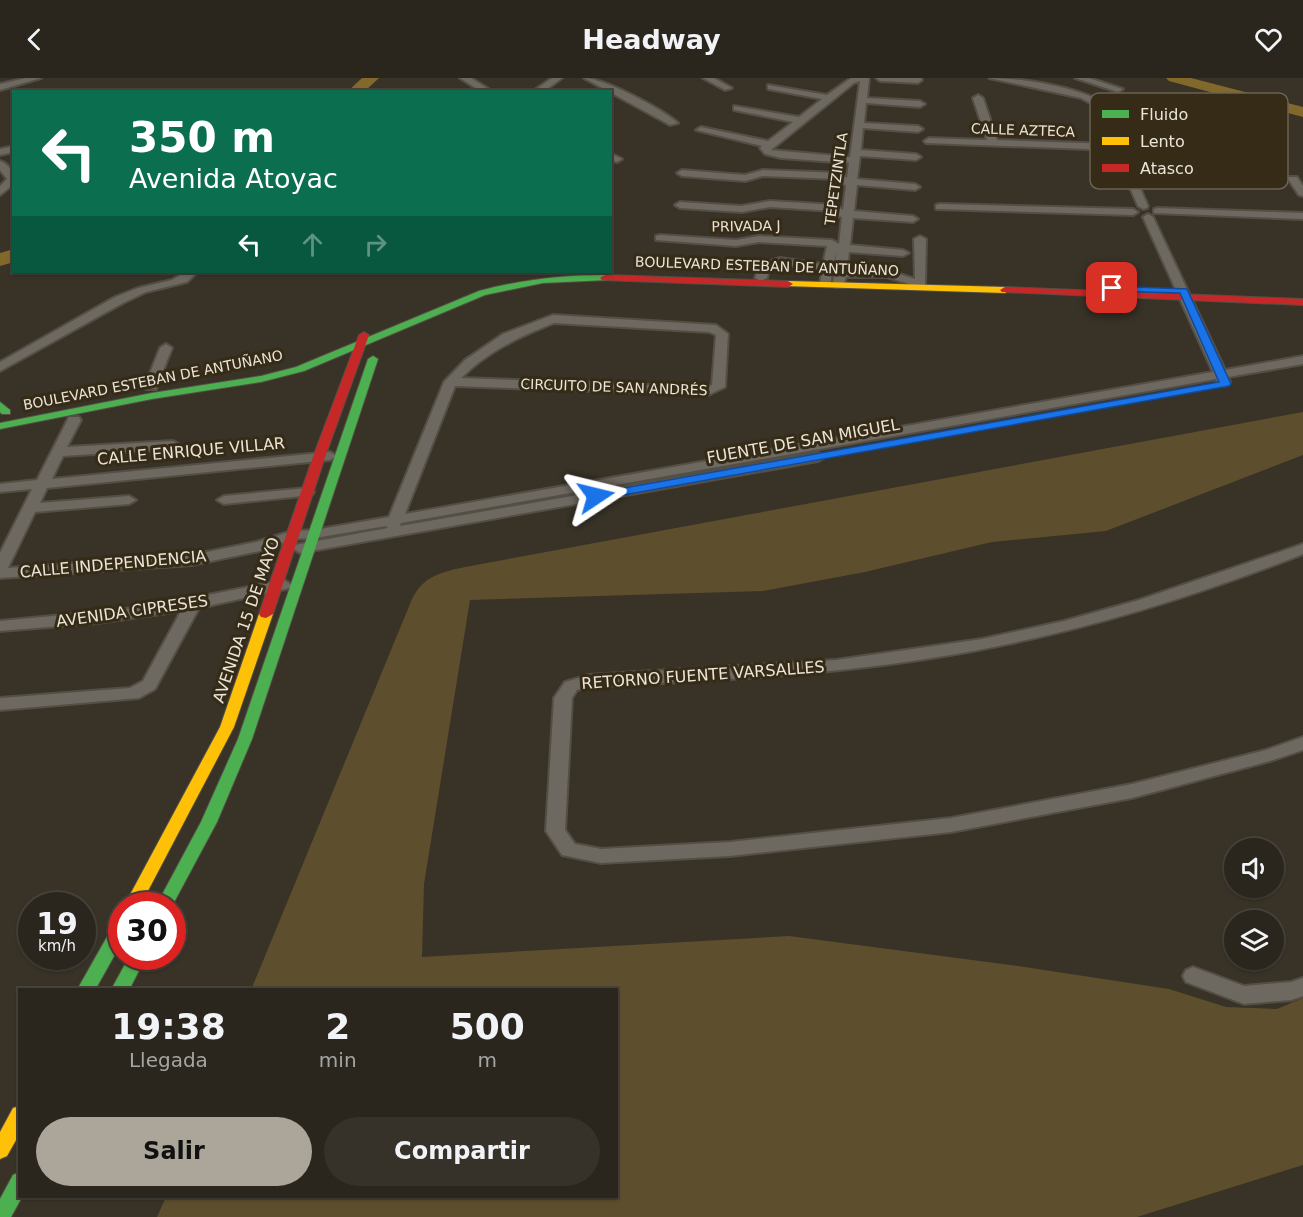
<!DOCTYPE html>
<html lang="es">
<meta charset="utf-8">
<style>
body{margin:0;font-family:"DejaVu Sans",sans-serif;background:#36322a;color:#f1f3f6;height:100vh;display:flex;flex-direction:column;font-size:22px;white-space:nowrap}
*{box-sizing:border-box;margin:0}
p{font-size:20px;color:#a5a5a4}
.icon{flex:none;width:33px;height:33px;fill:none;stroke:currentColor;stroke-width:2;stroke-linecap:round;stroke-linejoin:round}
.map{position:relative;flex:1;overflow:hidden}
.details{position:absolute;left:18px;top:910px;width:600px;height:210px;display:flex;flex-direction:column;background:#2a261d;border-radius:0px;box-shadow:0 2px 4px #0004,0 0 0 2px #46433b}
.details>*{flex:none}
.top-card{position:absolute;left:12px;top:12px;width:600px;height:183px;border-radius:0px;box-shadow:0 2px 4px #0004,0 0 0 2px #46433b;background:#0b6e4f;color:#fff;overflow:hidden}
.fabs{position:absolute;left:1224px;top:760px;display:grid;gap:12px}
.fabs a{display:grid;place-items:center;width:60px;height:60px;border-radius:50%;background:#2a261d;box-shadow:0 2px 4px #0004,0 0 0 2px #46433b;font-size:30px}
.speed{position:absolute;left:18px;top:814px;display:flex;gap:12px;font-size:30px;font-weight:700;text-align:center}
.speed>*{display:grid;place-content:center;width:78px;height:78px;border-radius:50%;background:#2a261d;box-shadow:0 2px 4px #0004,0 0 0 2px #46433b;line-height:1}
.speed small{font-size:15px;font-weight:400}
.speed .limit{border:9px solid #d22;background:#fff;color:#111}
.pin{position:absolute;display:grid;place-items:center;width:51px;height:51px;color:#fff;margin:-26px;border-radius:12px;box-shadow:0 3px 9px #0006}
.me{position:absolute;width:66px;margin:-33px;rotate:80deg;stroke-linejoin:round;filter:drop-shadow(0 0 4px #0008)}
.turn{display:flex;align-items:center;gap:21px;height:126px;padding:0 18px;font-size:27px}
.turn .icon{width:78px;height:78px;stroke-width:2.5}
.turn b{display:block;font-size:42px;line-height:51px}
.lanes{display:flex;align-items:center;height:57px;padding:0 18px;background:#0003;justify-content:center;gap:30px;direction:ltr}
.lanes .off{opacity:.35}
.eta{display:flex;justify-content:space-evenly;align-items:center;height:102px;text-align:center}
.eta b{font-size:36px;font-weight:600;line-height:42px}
.primary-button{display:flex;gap:12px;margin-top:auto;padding:12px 18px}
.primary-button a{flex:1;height:69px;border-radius:36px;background:#aca69a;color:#111;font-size:24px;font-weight:600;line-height:69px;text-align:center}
.primary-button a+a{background:#36322a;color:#f1f3f6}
header{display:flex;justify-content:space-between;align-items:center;height:78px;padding:0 18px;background:#2a261d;font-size:27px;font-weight:600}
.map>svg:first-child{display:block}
.green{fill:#5d4e2e}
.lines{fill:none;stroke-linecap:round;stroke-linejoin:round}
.river{fill:#83682c;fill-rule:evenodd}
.street-casing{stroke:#544e45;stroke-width:4}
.fast-casing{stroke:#544e45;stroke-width:2}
.slow-casing{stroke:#544e45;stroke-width:2}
.jam-casing{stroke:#544e45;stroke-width:2}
.street{fill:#6d6860;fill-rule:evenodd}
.fast{fill:#4caf50;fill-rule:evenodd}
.slow{fill:#ffc107;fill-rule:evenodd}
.jam{fill:#c62828;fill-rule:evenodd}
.route{fill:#1a73e8;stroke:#114b97;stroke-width:1.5}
.labels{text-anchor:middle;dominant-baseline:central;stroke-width:6;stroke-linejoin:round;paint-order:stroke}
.far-street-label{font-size:14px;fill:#ebe4d8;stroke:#352b16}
.street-label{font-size:16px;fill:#ebe4d8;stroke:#352b16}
.key{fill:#352b16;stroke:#6c6250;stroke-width:1.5}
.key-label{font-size:16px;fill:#ebe4d8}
</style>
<header><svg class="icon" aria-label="back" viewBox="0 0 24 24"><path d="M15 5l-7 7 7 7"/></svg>Headway<svg class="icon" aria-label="heart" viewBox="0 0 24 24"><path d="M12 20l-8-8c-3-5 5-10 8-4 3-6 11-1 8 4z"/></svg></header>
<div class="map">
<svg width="1303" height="1139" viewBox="0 0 1303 1139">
<rect width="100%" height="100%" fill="#383227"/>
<path class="green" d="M1303 334V377L1106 453 992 464 865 494 763 513 470 522 424 806 422 879 789 858 1018 888 1169 911 1226 929 1277 931 1303 920V1087L1137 1139H157L166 1119H616V912H251L412 521C423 498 442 494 465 489Z"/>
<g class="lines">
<g class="river">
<polygon points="362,0 379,0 364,14 347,14"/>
<polygon points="1166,0 1191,0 1303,29 1303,39 1169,3"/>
<polygon points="14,171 14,184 0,188 0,175"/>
</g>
<g class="street-casing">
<g id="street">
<polygon points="26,0 41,0 0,12 0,6"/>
<polygon points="460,0 471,0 493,14 482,14"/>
<polygon points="552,0 562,0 543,14 532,14"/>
<path d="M584 0C604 0 662 31 678 45L670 47Z"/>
<polygon points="703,0 714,0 732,10 725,12"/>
<path d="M851 0H869L867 20 920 23 925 26 920 29 866 25 864 45 918 48 923 51 918 54 863 50 861 72 916 76 921 79 916 82 860 78 857 101 915 106 920 109 915 112 857 107 854 133 913 138 918 141 913 144 853 140 850 167 903 172 909 175 903 178 849 174 847 192H887L915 201 914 161 920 158 926 161 925 207H912L887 199H846L843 209H835L833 207 836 173 830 208H822L820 206 822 192 781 186 769 190 767 200 761 203 755 200 760 186 780 180 823 186 827 168 759 164 736 168 656 162V158L660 157 736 162 759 158 832 162 839 166 842 139 832 137V133L770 129 742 134 680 130 675 127 680 124 741 128 770 123 836 127 843 132 846 107 837 105V101L763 98 745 103 682 98 677 95 682 92 745 97 763 92 841 95 847 100 849 85 781 80 765 76 760 70 762 68 696 52 701 49 768 63 793 44 734 32V28L799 39 822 21 768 11V7L827 17ZM860 3 850 79 771 72 854 5Z"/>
<polygon points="876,0 921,0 922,2 918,5 880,3"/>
<path d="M989 0C1022 0 1072 8 1101 23L1148 128 1147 130 1143 131 1138 128 1114 72 926 65 924 63 929 60 987 62 973 20 978 17 983 20 997 62 1111 66 1094 27 1081 20Z"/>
<polygon points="1075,0 1089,0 1123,11 1118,14"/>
<polygon points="14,68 14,74 0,77 0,71"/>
<polygon points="610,75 622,81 617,84 610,82"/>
<path d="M0 83C10 86 14 96 14 106L0 117V108L7 101 0 92Z"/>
<polygon points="1289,99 1297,99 1303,108 1303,118 1299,117 1288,101"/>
<polygon points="940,126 1133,131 1138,134 1133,137 936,131 936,127"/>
<polygon points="1158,130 1303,135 1303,141 1154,135 1154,131"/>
<path d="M1148 136 1153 139 1225 292 1303 278V286L1228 299 1230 304 1224 308 1219 307 1216 301 401 445 400 448 818 375 825 379 818 383 300 475 292 470 295 467 388 450 386 448 315 460 294 461 260 473 192 487 0 500V475L32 411 0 414V406L37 402 69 339H79L81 342 67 369 173 363 180 367 173 371 63 378 52 401 330 374 337 378 330 382 47 410 40 425 129 418 136 422 129 426 35 434 8 490 192 477 256 464 292 453 315 452 389 439 444 304 465 282 503 256 553 237 716 247 728 256 725 309 708 317 455 308 405 436 1213 294 1143 139ZM554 245 709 254 716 257 712 307 706 309 461 300C488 273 519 259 554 245Z"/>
<polygon points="185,194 197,194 187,204 146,214 123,225 0,293 0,284 115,219 138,210 172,202"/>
<polygon points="166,266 172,270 157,308 156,311 146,311 145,308 160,270"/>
<polygon points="307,410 314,414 312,417 224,426 217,422 224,418"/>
<path d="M1303 466V476C1183 523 1060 560 932 580 819 598 704 603 589 609L577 612 572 620 565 752 575 766 601 771 730 764 951 740 1132 706 1266 672 1303 659V672L1270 683 1132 720 951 754 730 778 601 785 562 777 546 753 554 620 565 604 589 597 836 582 982 561 1064 543 1139 522Z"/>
<polygon points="284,502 292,507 290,510 199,530 155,611 139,620 0,632 0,620 130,610 143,603 181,533 97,545 0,553 0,543 146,529"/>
<polygon points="1193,889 1244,908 1291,904 1303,900 1303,918 1291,922 1244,926 1186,904 1183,898 1186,892"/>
</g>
</g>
<g class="fast-casing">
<g id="fast">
<path d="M605 197 610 200 608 202 543 205 485 217 304 293 261 304 152 321 0 351V345L152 315 261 298 296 289 479 213C520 202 562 197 605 197Z"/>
<polygon points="373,278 378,281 252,661 217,744 172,828 156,828 201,744 238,661 368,281"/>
<polygon points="0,324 10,332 10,336 2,336 0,334"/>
<polygon points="122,842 122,864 95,912 77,912 116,843"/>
<polygon points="129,879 146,879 129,912 111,912"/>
<polygon points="20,1094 20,1119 22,1119 11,1139 0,1139 0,1121 13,1097"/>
</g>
</g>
<g class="slow-casing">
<g id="slow">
<polygon points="788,203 1005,209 1010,212 1005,215 785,208 785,204"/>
<polygon points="266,532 273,536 234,649 140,828 124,828 220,649 259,536"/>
<polygon points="20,1028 20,1055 7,1078 0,1081 0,1054 13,1030"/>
</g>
</g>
<g class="jam-casing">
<g id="jam">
<polygon points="605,197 788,203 793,206 788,209 602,202 600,200"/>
<polygon points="1005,209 1303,221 1303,227 1002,214 1000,212"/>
<polygon points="364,254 369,257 325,379 273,536 266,540 261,539 259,536 313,379 359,257"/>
</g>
</g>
<use href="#street" class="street"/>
<use href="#fast" class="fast"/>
<use href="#slow" class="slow"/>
<use href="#jam" class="jam"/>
</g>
<polygon class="route" points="1108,208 1187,211 1231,306 1229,308 596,422 590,418 596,415 1219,304 1180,215 1112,213 1107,210"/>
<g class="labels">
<g class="far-street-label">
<text transform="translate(1023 52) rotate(2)">CALLE AZTECA</text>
<text transform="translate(836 101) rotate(-82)">TEPETZINTLA</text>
<text transform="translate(746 148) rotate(-1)">PRIVADA J</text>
<text transform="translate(767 188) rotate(2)">BOULEVARD ESTEBAN DE ANTUÑANO</text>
<text transform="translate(153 302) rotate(-11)">BOULEVARD ESTEBAN DE ANTUÑANO</text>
<text transform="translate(614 309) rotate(2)">CIRCUITO DE SAN ANDRÉS</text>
</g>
<g class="street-label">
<text transform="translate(803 363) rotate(-10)">FUENTE DE SAN MIGUEL</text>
<text transform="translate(191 373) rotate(-5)">CALLE ENRIQUE VILLAR</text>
<text transform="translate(113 486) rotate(-5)">CALLE INDEPENDENCIA</text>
<text transform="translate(132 533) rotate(-8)">AVENIDA CIPRESES</text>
<text transform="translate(246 542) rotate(-71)">AVENIDA 15 DE MAYO</text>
<text transform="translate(703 597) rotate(-4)">RETORNO FUENTE VARSALLES</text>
</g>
</g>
<rect x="1090" y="15" width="198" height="96" rx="9" class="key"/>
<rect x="1102" y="32" width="27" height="8" fill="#4caf50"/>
<rect x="1102" y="59" width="27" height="8" fill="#ffc107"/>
<rect x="1102" y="86" width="27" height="8" fill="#c62828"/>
<g class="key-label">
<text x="1140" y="42">Fluido</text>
<text x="1140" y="69">Lento</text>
<text x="1140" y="96">Atasco</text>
</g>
</svg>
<div class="fabs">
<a><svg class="icon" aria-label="sound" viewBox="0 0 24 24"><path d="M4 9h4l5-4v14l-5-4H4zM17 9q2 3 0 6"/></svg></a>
<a><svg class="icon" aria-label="layers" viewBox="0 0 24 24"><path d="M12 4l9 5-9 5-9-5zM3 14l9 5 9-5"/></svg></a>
</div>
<div class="speed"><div>19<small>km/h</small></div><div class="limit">30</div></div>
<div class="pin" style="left:1112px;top:210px;background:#d93025"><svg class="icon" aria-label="arrive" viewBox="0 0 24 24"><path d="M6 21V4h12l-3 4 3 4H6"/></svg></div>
<svg class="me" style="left:596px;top:418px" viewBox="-20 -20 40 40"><path d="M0-17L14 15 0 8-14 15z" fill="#1a73e8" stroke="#fff" stroke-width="4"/></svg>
<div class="top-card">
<div class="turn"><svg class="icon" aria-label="left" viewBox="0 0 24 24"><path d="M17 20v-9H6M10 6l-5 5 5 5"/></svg><div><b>350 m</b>Avenida Atoyac</div></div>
<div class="lanes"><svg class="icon" aria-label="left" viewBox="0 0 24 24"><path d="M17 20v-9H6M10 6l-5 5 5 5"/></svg><svg class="icon off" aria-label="ahead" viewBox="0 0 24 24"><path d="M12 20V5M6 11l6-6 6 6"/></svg><svg class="icon off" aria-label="right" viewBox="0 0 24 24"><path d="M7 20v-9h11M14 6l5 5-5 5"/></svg></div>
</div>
<section class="details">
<div class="eta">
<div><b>19:38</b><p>Llegada</p></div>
<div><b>2</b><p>min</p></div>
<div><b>500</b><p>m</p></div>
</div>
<div class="primary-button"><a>Salir</a><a>Compartir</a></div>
</section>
</div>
